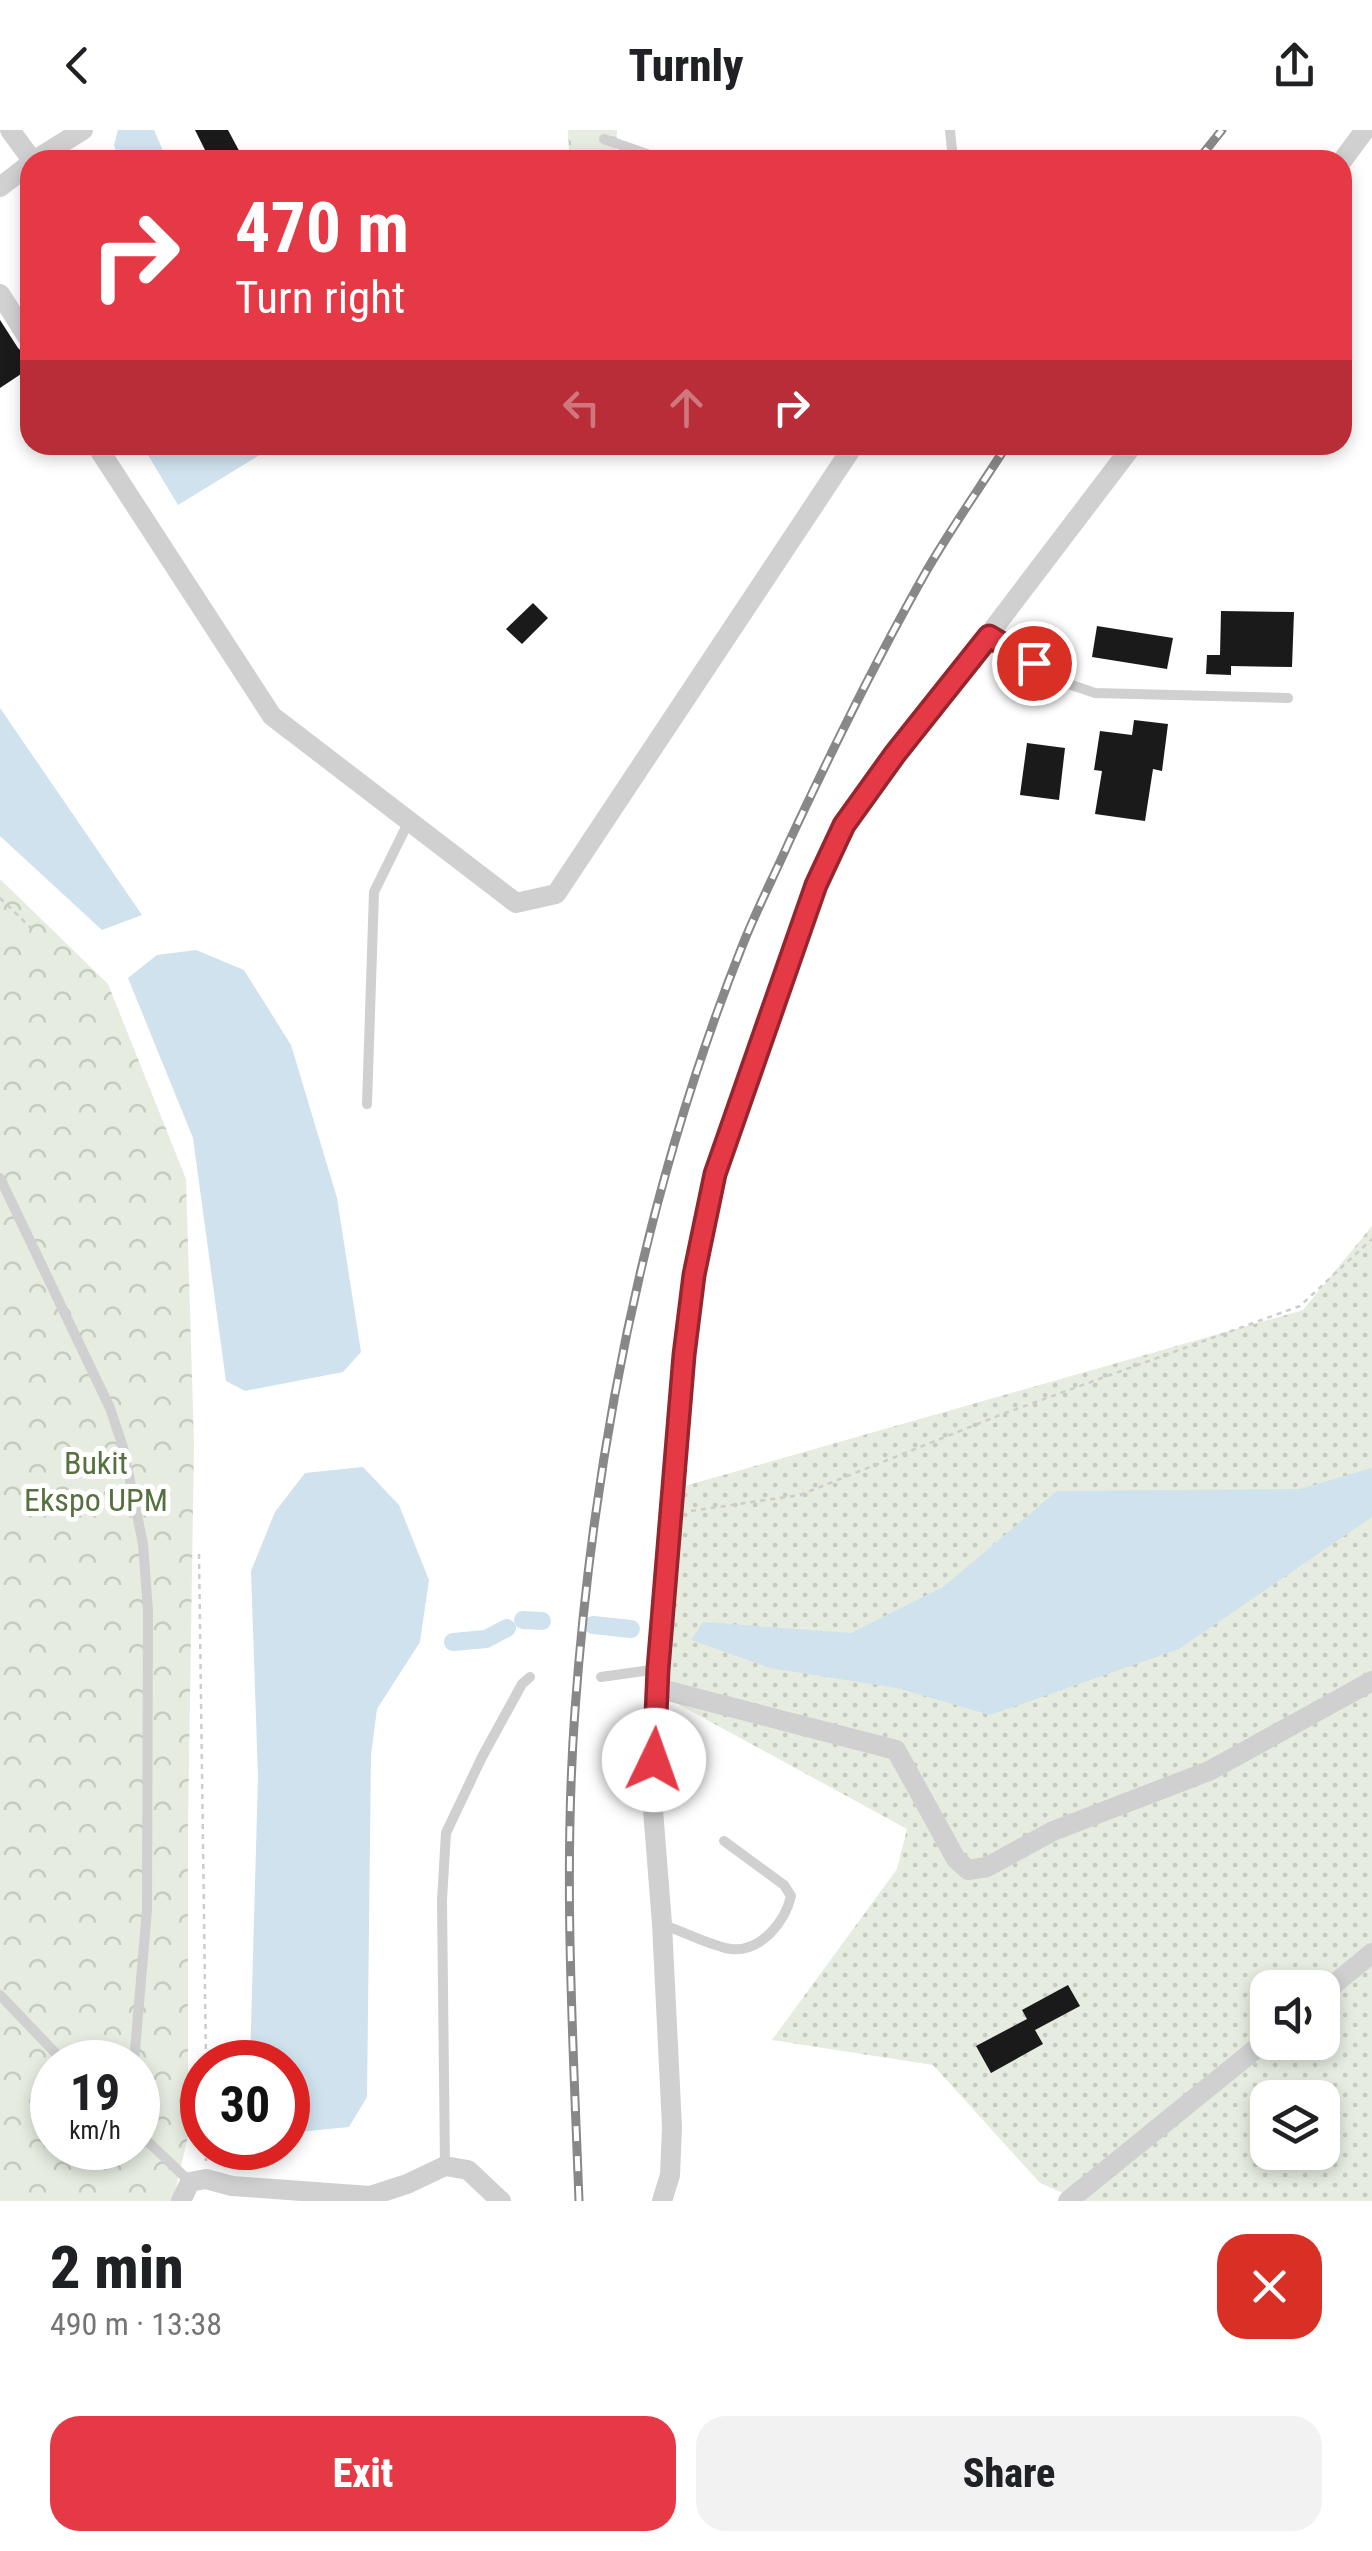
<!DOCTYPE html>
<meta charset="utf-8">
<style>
body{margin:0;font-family:"Roboto Condensed",sans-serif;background:#f2f2f2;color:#202124;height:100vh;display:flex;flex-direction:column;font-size:38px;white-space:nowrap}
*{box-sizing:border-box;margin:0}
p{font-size:32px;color:#757577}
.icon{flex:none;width:55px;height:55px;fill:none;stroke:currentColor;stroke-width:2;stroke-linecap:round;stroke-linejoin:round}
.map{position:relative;height:2071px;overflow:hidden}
.sheet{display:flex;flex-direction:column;background:#fff;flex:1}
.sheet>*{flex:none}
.top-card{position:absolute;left:20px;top:20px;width:1332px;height:305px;border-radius:30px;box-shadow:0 5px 15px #0003;background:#e63946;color:#fff;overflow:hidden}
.controls{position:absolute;left:1250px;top:1840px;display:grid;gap:20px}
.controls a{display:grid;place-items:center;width:90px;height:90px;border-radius:20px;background:#fff;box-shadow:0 5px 15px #0003;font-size:50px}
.speed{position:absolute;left:30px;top:1910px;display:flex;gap:20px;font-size:50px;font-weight:700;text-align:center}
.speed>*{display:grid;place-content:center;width:130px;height:130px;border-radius:50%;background:#fff;box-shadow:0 5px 15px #0003;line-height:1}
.speed small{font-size:25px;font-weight:400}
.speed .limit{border:15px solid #d22;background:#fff;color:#111}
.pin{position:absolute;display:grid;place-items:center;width:85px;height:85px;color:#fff;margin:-42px;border:5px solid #fff;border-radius:50%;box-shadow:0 2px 10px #0007}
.me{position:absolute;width:110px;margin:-55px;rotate:3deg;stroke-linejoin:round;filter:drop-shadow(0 0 8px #0008)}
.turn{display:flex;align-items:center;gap:35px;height:210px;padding:0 50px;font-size:45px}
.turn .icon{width:130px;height:130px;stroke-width:2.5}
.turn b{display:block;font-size:70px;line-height:85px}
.lanes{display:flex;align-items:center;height:95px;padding:0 50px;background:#0003;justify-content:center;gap:50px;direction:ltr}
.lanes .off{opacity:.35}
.round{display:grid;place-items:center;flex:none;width:105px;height:105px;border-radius:30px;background:#f2f2f2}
.summary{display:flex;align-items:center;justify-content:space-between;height:170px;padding:0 50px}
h1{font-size:60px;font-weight:800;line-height:75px}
.action{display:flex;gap:20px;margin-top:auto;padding:20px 50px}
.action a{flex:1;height:115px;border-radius:30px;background:#e63946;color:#fff;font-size:40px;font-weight:800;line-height:115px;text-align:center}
.action a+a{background:#f2f2f2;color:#202124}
header{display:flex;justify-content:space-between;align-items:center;height:130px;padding:0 50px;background:#fff;font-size:45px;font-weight:800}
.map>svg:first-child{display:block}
.grass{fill:url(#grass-dots);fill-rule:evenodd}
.forest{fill:url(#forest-crowns);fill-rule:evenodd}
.water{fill:#cfe2ee}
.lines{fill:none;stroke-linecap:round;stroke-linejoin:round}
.canal{stroke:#cfe2ee;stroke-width:18}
.building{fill:#1a1a1a}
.path{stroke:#cdcdcd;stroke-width:2.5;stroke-dasharray:5 5;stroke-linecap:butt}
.service{stroke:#d0d0d0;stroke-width:10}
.minor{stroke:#d0d0d0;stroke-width:20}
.rail-casing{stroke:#888;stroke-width:9}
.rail{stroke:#fff;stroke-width:5;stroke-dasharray:15;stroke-linecap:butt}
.route-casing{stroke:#96252e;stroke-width:25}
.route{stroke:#e63946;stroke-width:18}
.labels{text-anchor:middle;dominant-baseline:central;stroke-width:10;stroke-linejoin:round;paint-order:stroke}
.park-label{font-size:32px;fill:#56703f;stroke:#fff}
</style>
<header><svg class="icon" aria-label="back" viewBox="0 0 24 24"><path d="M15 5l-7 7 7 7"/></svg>Turnly<svg class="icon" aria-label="share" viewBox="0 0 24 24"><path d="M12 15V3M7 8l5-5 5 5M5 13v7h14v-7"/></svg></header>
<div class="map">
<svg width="1372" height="2071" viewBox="0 0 1372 2071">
<defs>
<pattern id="grass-dots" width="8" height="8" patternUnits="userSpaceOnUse" patternTransform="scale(2.5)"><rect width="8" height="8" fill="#e6ecdf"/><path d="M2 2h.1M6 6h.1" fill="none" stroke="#c6cbc0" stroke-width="1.8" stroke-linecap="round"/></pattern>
<pattern id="forest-crowns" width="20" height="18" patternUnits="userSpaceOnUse" patternTransform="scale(2.5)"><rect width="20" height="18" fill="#e6ecdf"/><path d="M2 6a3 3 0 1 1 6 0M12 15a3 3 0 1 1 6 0" fill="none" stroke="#c6cbc0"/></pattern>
</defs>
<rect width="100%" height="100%" fill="#fff"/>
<path class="grass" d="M1372 1096V2071H1081L1040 2053 933 1935 772 1910 897 1739 907 1699 667 1568 674 1359 1303 1180ZM1268 1858H1322V1912H1268ZM1268 1968H1322V2022H1268Z"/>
<g class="forest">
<polygon points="568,0 617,0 616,28 569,23"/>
<path d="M0 749 108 854 186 1049 194 1313 188 1696V2006L173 2071H0ZM52 1932H138V2018H52Z"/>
</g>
<g class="water">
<polygon points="118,0 154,0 167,30 119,30 114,15"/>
<polygon points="142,315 257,315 263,323 178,375"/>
<polygon points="0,578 142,785 102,800 0,706"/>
<polygon points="196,820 244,840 291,915 337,1068 361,1222 343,1242 245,1261 226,1251 193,1008 128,848 157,825"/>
<polygon points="363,1337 399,1375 429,1450 420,1512 377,1579 371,1625 367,1967 349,1997 288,2003 288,1932 250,1932 258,1647 251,1441 275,1382 305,1343"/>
<polygon points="1372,1338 1372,1387 1179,1519 990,1585 897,1558 770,1538 691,1510 703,1492 851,1503 943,1457 1057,1361 1300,1359"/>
</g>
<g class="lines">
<g class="canal">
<polyline points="523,1490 542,1491"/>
<polyline points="593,1495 631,1499"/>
<polyline points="453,1512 486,1509 507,1498"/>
</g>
</g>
<g class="building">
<polygon points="195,0 228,0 244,30 210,30"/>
<polygon points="0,190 18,218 30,229 30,238 0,258"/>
<polygon points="533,473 548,488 522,514 506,499"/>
<polygon points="1221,481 1294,482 1292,537 1231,536 1231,545 1206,544 1207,525 1220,525"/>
<polygon points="1097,496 1173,508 1167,539 1092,527"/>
<polygon points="1134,590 1168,594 1162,641 1153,639 1145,691 1095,684 1102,641 1094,640 1100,601 1132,605"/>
<polygon points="1027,613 1065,618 1059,670 1020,665"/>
<polygon points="1068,1855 1080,1876 1035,1900 1043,1914 991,1943 976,1916 1027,1889 1022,1880"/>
</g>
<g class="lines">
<g class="path">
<polyline points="0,768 31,798"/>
<polyline points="691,1381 800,1365 1000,1285 1300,1176 1372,1109"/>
<polyline points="199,1424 206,1932"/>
<polyline points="206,2018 206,2031"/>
</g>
<g class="service">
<polyline points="950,0 953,30"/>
<polyline points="604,9 664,30"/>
<polyline points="989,505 1063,552 1095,563 1288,568"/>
<polyline points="367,974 374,762 410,689"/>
<polyline points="0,1048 110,1278 123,1317 143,1414 148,1481 147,1780 134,1932"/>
<polyline points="601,1547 658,1539"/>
<path d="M663 1795C683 1801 711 1816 731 1819 761 1822 785 1792 791 1766L784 1755 724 1711"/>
<polyline points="0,1865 64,1932"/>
<polyline points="138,2002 190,2052"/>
<polyline points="445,2036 442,1770 446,1703 482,1627 522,1554 530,1547"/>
</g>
<g class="minor">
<polyline points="10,0 32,30"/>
<polyline points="35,30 83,0"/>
<polyline points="1342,31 1365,0"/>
<polyline points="0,57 30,34"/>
<polyline points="0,164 30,211"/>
<polyline points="96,315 272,586 516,773 556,764 854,315"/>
<polyline points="657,1558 896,1620 956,1729 968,1740 987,1737 1053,1701 1209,1641 1372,1551"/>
<polyline points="1322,1864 1372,1823"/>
<polyline points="181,2071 190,2052 206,2049 232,2056 370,2066 407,2054 445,2036 468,2040 501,2071"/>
<polyline points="662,2071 670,2045 672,1997 662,1794 652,1667 670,1384 694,1145 715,1045 816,755 844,695 1133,315"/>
<polyline points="1068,2071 1268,1909"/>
</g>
<g class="rail-casing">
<g id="rail">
<polyline points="1198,30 1222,0"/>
<path d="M579 2071C573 1908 563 1744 575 1580 594 1320 646 1057 743 814 757 779 774 746 789 712 832 620 877 528 927 440 952 397 981 356 1007 315"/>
</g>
</g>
<use href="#rail" class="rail"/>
</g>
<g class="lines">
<g class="route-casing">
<polyline id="route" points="654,1630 658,1539 684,1225 694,1145 715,1044 816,755 844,695 895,624 989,506 1034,533"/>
</g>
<use href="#route" class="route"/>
</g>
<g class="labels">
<g class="park-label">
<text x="96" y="1333">Bukit<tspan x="96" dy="37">Ekspo UPM</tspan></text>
</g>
</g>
</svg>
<div class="controls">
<a><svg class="icon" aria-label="sound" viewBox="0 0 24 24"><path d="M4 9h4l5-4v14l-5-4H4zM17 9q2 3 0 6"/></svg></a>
<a><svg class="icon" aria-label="layers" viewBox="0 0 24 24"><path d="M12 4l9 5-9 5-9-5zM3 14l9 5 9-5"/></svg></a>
</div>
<div class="speed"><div>19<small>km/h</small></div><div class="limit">30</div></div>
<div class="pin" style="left:1034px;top:533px;background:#d93025"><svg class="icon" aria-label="arrive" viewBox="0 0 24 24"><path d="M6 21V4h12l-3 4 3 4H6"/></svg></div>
<svg class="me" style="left:654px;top:1630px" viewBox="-20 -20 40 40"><circle r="19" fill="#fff"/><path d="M0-13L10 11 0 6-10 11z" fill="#e63946"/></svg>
<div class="top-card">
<div class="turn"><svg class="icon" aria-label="right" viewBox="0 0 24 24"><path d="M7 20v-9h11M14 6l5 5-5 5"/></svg><div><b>470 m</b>Turn right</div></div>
<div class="lanes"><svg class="icon off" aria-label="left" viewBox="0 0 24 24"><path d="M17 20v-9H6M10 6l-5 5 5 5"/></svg><svg class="icon off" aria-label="ahead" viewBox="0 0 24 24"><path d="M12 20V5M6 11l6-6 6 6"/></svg><svg class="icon" aria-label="right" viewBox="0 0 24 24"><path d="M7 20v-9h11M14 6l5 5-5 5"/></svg></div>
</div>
</div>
<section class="sheet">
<div class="summary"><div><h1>2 min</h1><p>490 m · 13:38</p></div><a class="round" style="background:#d93025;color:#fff"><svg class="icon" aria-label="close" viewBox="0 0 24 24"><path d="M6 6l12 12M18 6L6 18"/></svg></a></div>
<div class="action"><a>Exit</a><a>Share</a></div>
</section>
